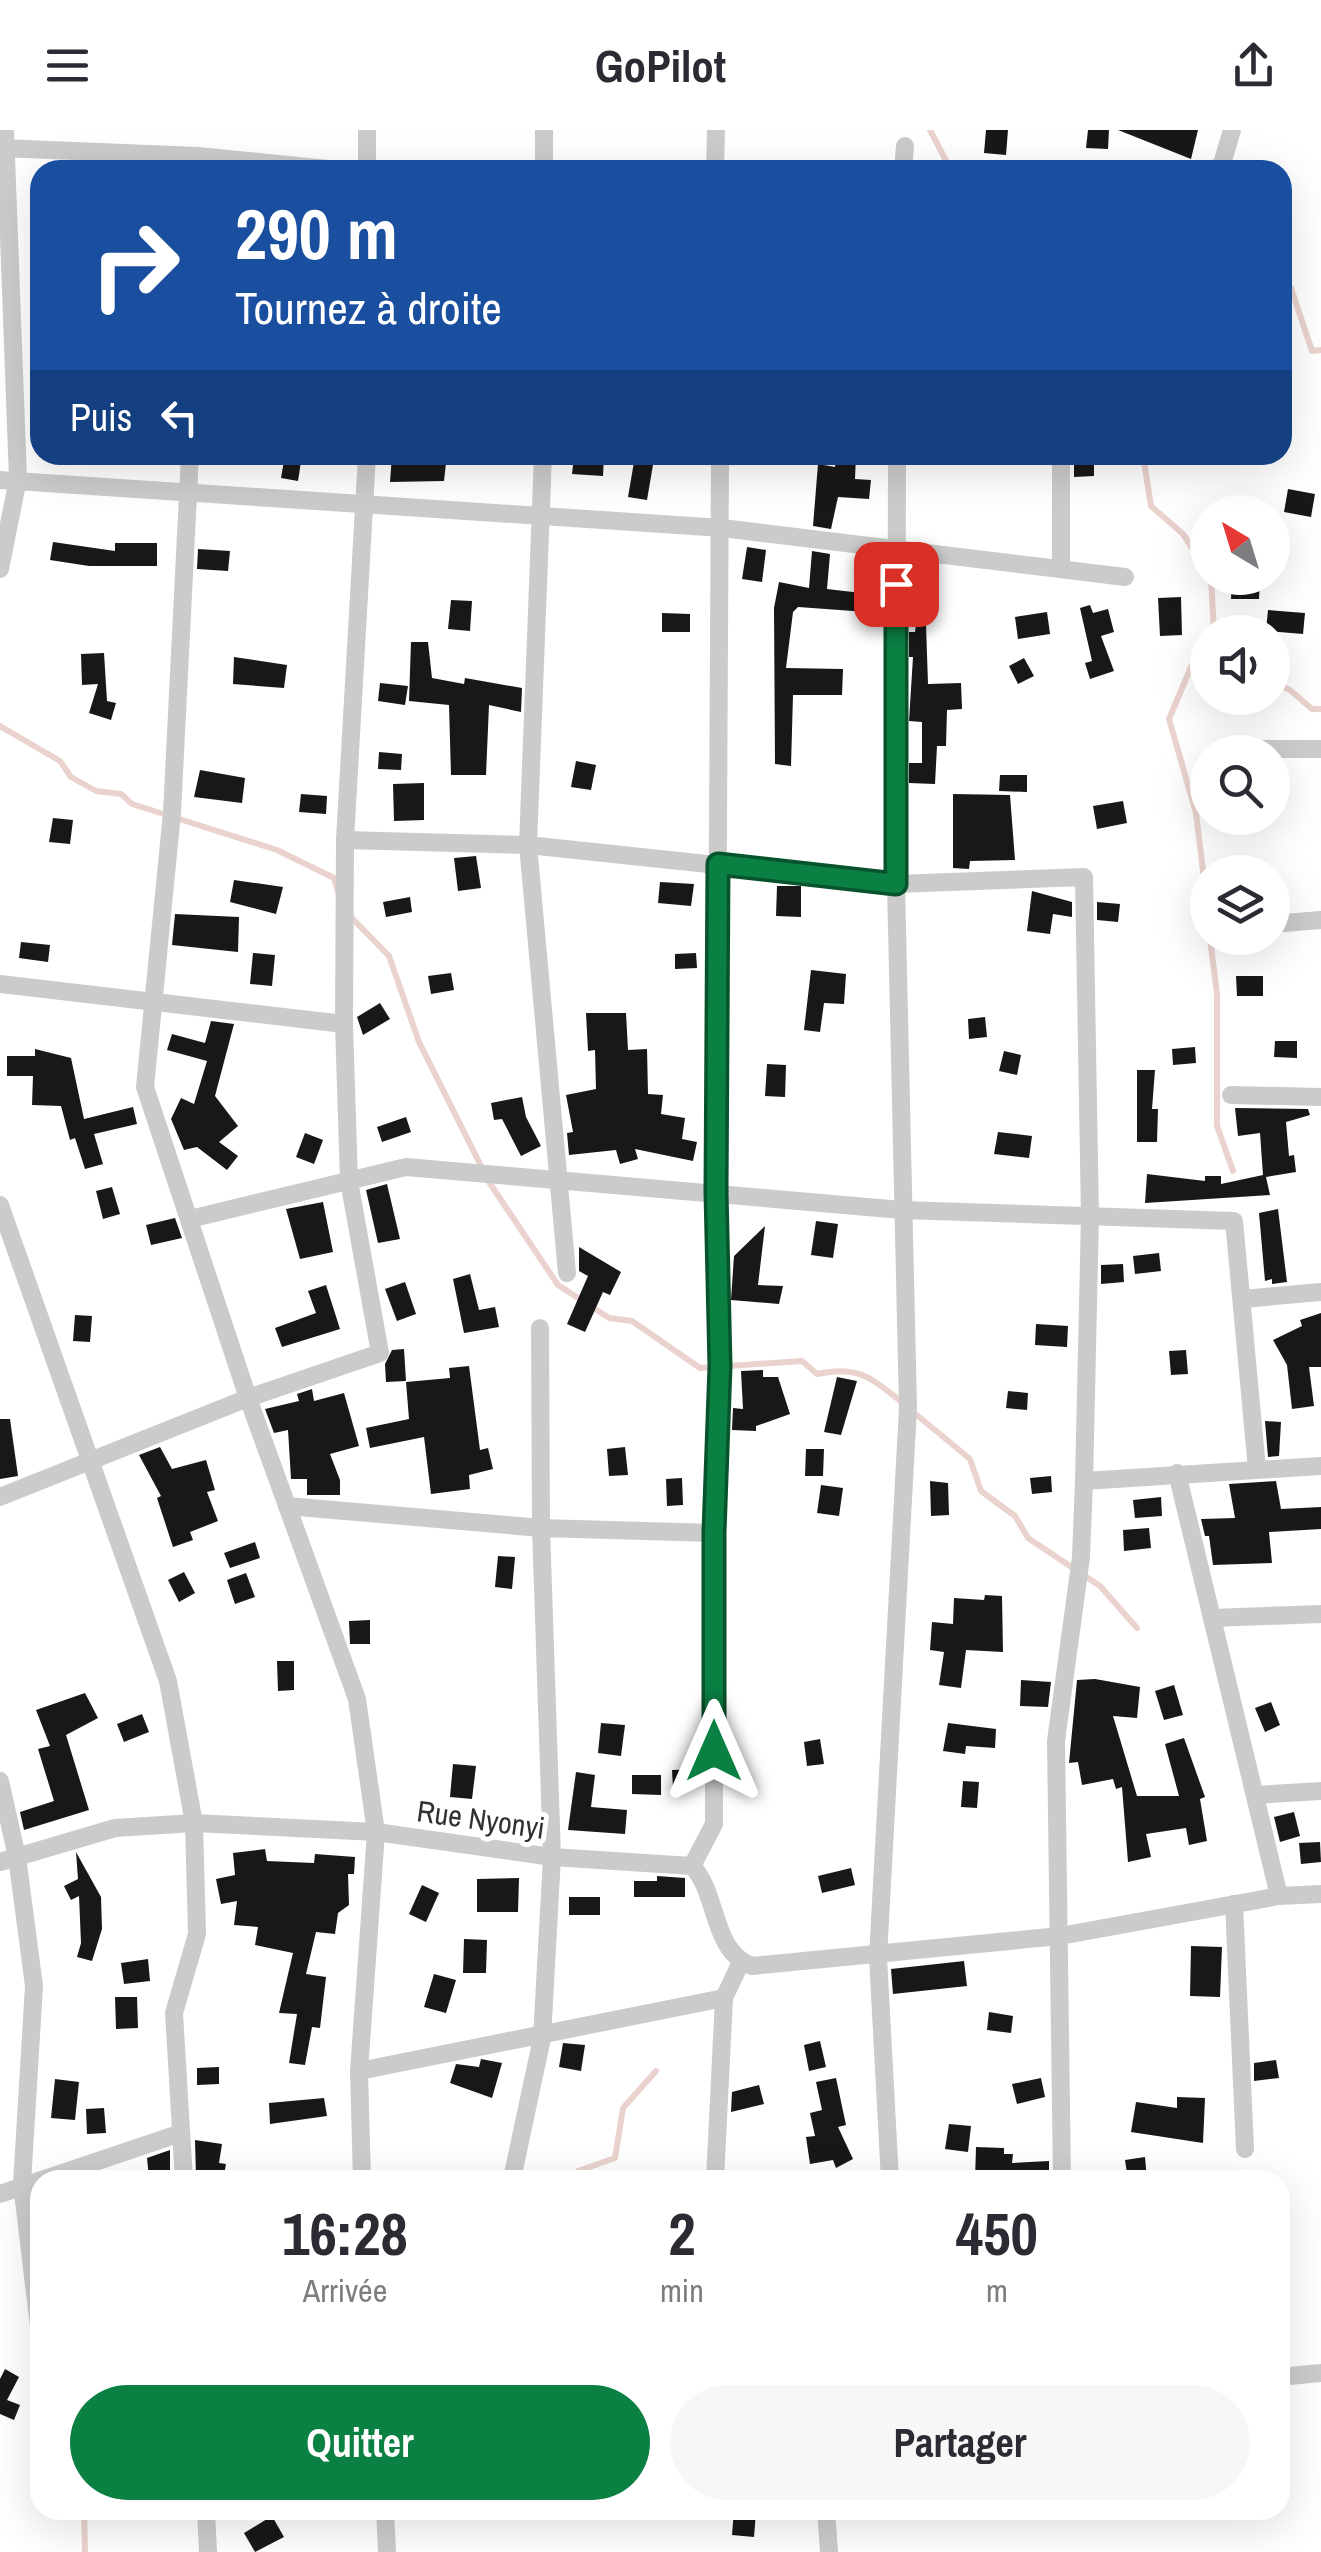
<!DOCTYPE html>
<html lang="fr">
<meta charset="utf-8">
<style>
body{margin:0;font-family:"Archivo Narrow",sans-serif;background:#f7f7f7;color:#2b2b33;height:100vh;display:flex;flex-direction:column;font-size:38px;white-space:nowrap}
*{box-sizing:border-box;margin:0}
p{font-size:32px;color:#7c7c81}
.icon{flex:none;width:55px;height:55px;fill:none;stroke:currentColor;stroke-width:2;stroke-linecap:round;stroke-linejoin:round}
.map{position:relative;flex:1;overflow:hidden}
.panel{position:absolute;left:30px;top:2040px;width:1260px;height:350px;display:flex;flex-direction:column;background:#fff;border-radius:30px;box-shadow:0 10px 40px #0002}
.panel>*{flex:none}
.hud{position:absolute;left:30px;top:30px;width:1262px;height:305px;border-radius:30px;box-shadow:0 10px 40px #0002;background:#1a4fa0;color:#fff;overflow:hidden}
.needle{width:65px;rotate:322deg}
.buttons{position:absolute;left:1190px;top:365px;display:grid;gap:20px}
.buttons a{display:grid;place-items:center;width:100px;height:100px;border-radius:50%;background:#fff;box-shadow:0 10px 40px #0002;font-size:50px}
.pin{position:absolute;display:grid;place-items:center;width:85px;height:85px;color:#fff;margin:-42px;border-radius:20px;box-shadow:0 5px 15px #0006}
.me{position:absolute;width:110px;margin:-55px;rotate:0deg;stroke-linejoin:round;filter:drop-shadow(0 0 8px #0008)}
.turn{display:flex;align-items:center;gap:35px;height:210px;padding:0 40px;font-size:45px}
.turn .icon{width:130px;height:130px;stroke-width:2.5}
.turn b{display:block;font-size:70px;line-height:85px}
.then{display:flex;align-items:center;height:95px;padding:0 40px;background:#0003;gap:20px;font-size:38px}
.eta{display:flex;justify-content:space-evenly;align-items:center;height:170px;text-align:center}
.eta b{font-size:60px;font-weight:700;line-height:70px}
.action{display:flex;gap:20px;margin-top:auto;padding:20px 40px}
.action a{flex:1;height:115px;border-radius:60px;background:#0b8043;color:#fff;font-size:40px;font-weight:700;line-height:115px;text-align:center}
.action a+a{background:#f7f7f7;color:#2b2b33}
header{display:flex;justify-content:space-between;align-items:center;height:130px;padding:0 40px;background:#fff;font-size:45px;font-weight:700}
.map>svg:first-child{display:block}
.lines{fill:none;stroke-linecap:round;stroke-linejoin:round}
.stream{stroke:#ead3cf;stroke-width:6}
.building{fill:#181818}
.street{stroke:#cbcbcb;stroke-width:18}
.route-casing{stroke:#07532c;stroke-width:25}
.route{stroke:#0b8043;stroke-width:18}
.labels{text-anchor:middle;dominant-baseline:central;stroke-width:10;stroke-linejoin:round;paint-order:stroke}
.street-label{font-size:30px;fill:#313131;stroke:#fff}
</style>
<header><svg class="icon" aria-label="menu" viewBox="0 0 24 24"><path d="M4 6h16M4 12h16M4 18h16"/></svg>GoPilot<svg class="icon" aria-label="share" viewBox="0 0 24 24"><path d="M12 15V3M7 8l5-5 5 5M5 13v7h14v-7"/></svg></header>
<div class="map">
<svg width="1321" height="2422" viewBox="0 0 1321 2422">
<rect width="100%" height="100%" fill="#fff"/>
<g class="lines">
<g class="stream">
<polyline points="930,0 951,40"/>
<polyline points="1282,151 1291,158 1312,221 1321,220"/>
<polyline points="1143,325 1151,376 1183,404 1208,442"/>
<polyline points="1211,448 1214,502"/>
<polyline points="1208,517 1191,537 1169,589 1196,683 1208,782"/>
<polyline points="1272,552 1290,560 1312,579 1321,579"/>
<polyline points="0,596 60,631 71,647 96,661 121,664 132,674 277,720 334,748 338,762"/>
<path d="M350 786 389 826 419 912 489 1052 558 1155 609 1188 632 1191 700 1238 802 1231 817 1244C859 1235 871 1248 903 1273"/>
<polyline points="1210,808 1217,864 1217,996 1233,1041"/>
<polyline points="912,1281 970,1329 981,1361 1015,1386 1028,1408 1100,1456 1137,1498"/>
<polyline points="567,2050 578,2041 615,2028 623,1978 656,1941"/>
<polyline points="84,2380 85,2422"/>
</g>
</g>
<g class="building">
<polygon points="986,0 1008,0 1006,25 984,23"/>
<polygon points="1088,0 1109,0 1108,19 1086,18"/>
<polygon points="1118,0 1198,0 1191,29"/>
<polygon points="285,325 302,325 298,351 281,348"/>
<polygon points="604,325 603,346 572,344 574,327"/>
<polygon points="836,325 856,325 855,349 871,350 869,369 838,367 831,399 813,396 818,334 835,337"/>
<polygon points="392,326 446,333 444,351 390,352"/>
<polygon points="635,326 654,329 647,370 628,367"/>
<polygon points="1074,328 1094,328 1094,346 1074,347"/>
<polygon points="1288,359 1315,364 1311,387 1284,382"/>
<polygon points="53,412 115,421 115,413 157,413 157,436 89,436 50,430"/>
<polygon points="747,417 766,420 762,452 742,449"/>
<polygon points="198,419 230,421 228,441 197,439"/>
<polygon points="812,421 830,424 827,459 870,464 867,482 798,477 793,482 786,538 843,539 842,565 793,565 791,636 775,634 774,478 779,452 809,458"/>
<polygon points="1232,448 1260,448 1259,469 1231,469"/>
<polygon points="1181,467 1182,505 1160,506 1158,468"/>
<polygon points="451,470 472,471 470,501 448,499"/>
<polygon points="1090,475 1093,483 1108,479 1114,502 1101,506 1114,541 1090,549 1085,533 1092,531 1080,478"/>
<polygon points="1268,480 1305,483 1303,504 1266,501"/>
<polygon points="1047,482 1050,504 1018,509 1015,487"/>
<polygon points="662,483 690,484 690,502 662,502"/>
<polygon points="916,495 926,495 928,554 961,553 962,579 947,580 946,616 937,616 935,654 909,653 909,633 922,633 922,592 909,591 913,527 909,527 909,502 915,502"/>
<polygon points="411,512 428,512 432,548 464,554 465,548 522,558 521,582 489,575 486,645 451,645 449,575 409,571"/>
<polygon points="104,523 107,571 116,573 111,590 89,583 98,554 82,555 81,524"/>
<polygon points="234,527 287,535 284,558 233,554"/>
<polygon points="1024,528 1034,546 1018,554 1009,536"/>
<polygon points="380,553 408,556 405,575 378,571"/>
<polygon points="379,622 402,624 401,640 378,639"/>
<polygon points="576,631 596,635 591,660 571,657"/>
<polygon points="200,640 245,648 242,673 194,667"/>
<polygon points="1000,645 1027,645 1027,662 999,661"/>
<polygon points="424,653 424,690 394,691 393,654"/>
<polygon points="301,664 327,666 326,684 299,682"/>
<polygon points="953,664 1010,665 1015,730 970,731 969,739 953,738"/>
<polygon points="1123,671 1127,693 1097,699 1093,676"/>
<polygon points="53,688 73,690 70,714 49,712"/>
<polygon points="476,726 481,758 458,761 454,728"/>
<polygon points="234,750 283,757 276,784 230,772"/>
<polygon points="660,752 694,754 691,776 658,773"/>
<polygon points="777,756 801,756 801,787 776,786"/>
<polygon points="1032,761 1072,772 1072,787 1053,784 1050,804 1027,801"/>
<polygon points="410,767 412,782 386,787 383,772"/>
<polygon points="1097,772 1120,774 1118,792 1097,790"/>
<polygon points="175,784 239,787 238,822 172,815"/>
<polygon points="21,812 50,815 48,832 19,828"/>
<polygon points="253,823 275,825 272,856 250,854"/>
<polygon points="696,823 697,838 675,839 675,824"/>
<polygon points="811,840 846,844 844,874 824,873 820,902 804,900"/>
<polygon points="451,843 454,860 431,864 428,846"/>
<polygon points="1236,846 1263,846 1263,866 1237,866"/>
<polygon points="380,873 390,889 363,905 357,887"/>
<polygon points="586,883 626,883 628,920 647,919 648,964 663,965 661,984 685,988 682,1009 697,1012 693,1031 635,1019 638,1029 620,1034 616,1020 569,1025 567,1003 573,1002 566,965 596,959 595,920 588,921"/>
<polygon points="985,887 987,907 969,909 968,889"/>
<polygon points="211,891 234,894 215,966 238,996 219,1012 238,1026 227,1040 197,1017 184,1020 171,989 181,968 194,974 207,931 167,920 172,904 205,913"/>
<polygon points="1275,911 1297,911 1297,928 1274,927"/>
<polygon points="1195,917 1196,933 1173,935 1172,919"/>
<polygon points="35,919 71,928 84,989 133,977 137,994 94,1004 103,1034 85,1039 75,1008 70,1010 61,976 32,975 33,946 7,946 7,926 35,926"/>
<polygon points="1004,921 1021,925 1017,945 999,941"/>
<polygon points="767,934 786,935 785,967 765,966"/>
<polygon points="1137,940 1155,940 1152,979 1158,979 1157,1012 1137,1012"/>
<polygon points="522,967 526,987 541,1016 521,1026 502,989 494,990 491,973"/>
<polygon points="1235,978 1308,979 1310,985 1286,992 1289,1026 1294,1025 1296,1042 1266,1047 1270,1065 1145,1073 1147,1044 1205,1051 1205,1046 1221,1046 1221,1054 1263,1045 1260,1003 1238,1006"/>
<polygon points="406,987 411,1002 382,1012 377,997"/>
<polygon points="998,1002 1032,1006 1029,1028 994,1024"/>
<polygon points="305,1003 323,1010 314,1034 296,1027"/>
<polygon points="387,1054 400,1109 378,1113 366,1060"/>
<polygon points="112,1057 120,1084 103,1089 96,1061"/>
<polygon points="323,1072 333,1122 300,1129 286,1079"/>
<polygon points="1278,1079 1287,1152 1272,1154 1272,1149 1265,1151 1259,1083"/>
<polygon points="175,1088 182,1108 151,1115 146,1095"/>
<polygon points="816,1091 838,1094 833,1128 811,1125"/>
<polygon points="765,1096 758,1155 783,1156 779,1174 731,1170 734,1126"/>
<polygon points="579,1117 621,1142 610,1165 603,1162 585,1202 567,1194 588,1146 579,1141"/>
<polygon points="1159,1123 1161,1141 1135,1144 1133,1126"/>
<polygon points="1123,1134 1124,1152 1101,1154 1101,1135"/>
<polygon points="470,1144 479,1180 495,1177 499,1197 464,1203 453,1149"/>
<polygon points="405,1152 416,1184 397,1191 385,1159"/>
<polygon points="326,1155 340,1199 282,1217 275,1198 316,1183 308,1161"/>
<polygon points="1321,1183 1321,1237 1309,1237 1314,1276 1292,1279 1287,1235 1273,1210 1302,1196 1300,1190"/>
<polygon points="75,1185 92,1186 90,1212 73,1211"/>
<polygon points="1036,1194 1068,1196 1067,1217 1035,1215"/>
<polygon points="404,1219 406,1251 386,1252 385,1234 392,1220"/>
<polygon points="1186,1220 1188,1244 1171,1245 1169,1221"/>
<polygon points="469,1236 480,1320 488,1318 493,1339 469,1345 470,1359 431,1364 424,1307 370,1318 366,1298 409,1289 406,1252 450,1248 449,1238"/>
<polygon points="763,1240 763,1247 778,1247 790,1284 756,1296 756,1301 732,1300 733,1278 743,1279 741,1241"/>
<polygon points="837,1247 857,1251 841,1305 824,1302"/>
<polygon points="312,1259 314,1271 344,1263 359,1316 330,1324 340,1350 340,1365 307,1365 307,1349 291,1349 288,1300 274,1303 265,1279 299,1271 297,1264"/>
<polygon points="1008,1261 1028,1263 1027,1280 1006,1278"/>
<polygon points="0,1289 10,1289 18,1346 0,1349"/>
<polygon points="1265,1291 1281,1292 1279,1326 1268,1327"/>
<polygon points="160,1317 172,1339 206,1330 215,1360 207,1362 218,1391 190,1402 193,1410 173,1417 157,1368 161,1366 139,1325"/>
<polygon points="625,1317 628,1345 609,1346 607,1319"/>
<polygon points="806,1319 824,1319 823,1346 805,1346"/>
<polygon points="1051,1346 1052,1362 1032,1364 1030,1348"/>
<polygon points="682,1348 683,1375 667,1376 666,1349"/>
<polygon points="930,1351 948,1353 949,1385 931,1386"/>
<polygon points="1276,1351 1281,1379 1321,1377 1321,1399 1269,1402 1272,1433 1213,1435 1209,1406 1205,1406 1201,1389 1235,1388 1229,1354"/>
<polygon points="821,1355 843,1358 839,1386 817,1383"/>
<polygon points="1161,1367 1162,1386 1135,1388 1133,1370"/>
<polygon points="1149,1398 1151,1418 1124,1421 1123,1400"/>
<polygon points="255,1412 260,1428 230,1438 224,1423"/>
<polygon points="498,1426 515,1427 512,1459 495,1457"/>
<polygon points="184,1442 195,1463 179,1472 168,1450"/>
<polygon points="246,1443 255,1467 235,1474 227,1450"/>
<polygon points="985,1465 1002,1466 1003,1522 966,1520 961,1558 939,1555 944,1522 930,1520 932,1492 953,1494 954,1468 984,1470"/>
<polygon points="370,1490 370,1514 350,1514 349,1491"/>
<polygon points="277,1531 294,1531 294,1560 278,1561"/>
<polygon points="1095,1549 1140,1557 1137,1588 1113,1586 1137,1666 1179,1666 1165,1614 1184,1608 1205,1667 1200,1669 1207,1711 1189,1715 1186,1698 1146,1704 1151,1727 1128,1732 1122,1657 1116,1659 1113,1649 1082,1655 1078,1632 1069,1633 1077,1550"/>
<polygon points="1021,1550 1051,1552 1048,1577 1020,1576"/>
<polygon points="1174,1555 1183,1585 1164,1590 1155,1561"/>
<polygon points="85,1563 98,1588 66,1605 89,1680 24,1700 20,1682 54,1671 38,1619 50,1616 36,1580"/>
<polygon points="1271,1572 1280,1595 1265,1602 1255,1578"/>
<polygon points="142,1584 149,1602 124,1612 117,1594"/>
<polygon points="601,1593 625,1595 621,1626 598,1623"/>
<polygon points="948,1593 996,1599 995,1618 966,1616 965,1624 943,1621"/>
<polygon points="820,1609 824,1634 807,1636 804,1612"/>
<polygon points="453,1634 476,1636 472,1669 450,1667"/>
<polygon points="700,1639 700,1656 673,1658 672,1640"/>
<polygon points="576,1642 595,1645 591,1677 627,1680 625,1704 568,1700"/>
<polygon points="632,1645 661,1645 661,1665 632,1664"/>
<polygon points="963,1651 979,1652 977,1678 961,1677"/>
<polygon points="1294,1682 1300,1706 1280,1712 1274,1687"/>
<polygon points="1320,1712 1321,1732 1301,1734 1299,1713"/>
<polygon points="265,1719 267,1731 314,1733 315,1724 355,1727 354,1744 348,1744 349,1775 338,1783 335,1804 316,1802 306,1844 326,1847 320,1898 312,1897 305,1935 289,1933 297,1884 279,1883 293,1823 255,1815 258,1797 234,1795 237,1771 221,1774 216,1749 235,1745 233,1723"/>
<polygon points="76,1722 101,1767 102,1799 92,1831 77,1827 81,1813 79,1766 71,1770 64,1756 78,1749"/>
<polygon points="851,1738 855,1755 822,1763 818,1746"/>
<polygon points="657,1746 685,1748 685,1767 634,1767 634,1751 657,1751"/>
<polygon points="519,1748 518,1782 477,1782 477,1749"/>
<polygon points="422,1755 439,1763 426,1792 409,1784"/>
<rect x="569" y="1767" width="31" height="18"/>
<polygon points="464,1809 487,1810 486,1843 463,1843"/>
<polygon points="1191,1816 1222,1817 1220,1867 1190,1866"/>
<polygon points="148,1829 150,1851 124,1854 121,1833"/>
<polygon points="964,1831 967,1856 893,1864 891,1839"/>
<polygon points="434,1844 456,1850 446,1883 424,1877"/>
<polygon points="115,1867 137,1867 138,1898 116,1899"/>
<polygon points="989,1882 1013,1886 1011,1903 987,1900"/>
<polygon points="820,1911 826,1937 809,1941 804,1915"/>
<polygon points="563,1913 585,1915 581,1941 559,1937"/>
<polygon points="481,1929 502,1933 492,1968 450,1953 456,1934 479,1937"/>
<polygon points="1276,1930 1279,1948 1254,1951 1254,1933"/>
<polygon points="219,1937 219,1954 197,1955 197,1938"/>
<polygon points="836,1948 846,1995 838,1997 853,2029 836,2038 833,2030 810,2034 806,2007 815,2006 810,1983 822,1980 816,1952"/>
<polygon points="1041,1948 1045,1967 1017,1974 1012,1954"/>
<polygon points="55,1949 79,1952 75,1990 51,1988"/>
<polygon points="759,1955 764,1974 731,1982 732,1962"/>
<polygon points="1177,1967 1205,1968 1203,2013 1131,2002 1136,1972 1177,1978"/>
<polygon points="324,1968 327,1986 270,1994 269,1973"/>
<polygon points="104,1978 106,2003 87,2004 86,1979"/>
<polygon points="949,1994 971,1996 968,2022 945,2019"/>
<polygon points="195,2010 222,2014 219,2033 226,2034 223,2050 196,2047"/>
<polygon points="976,2017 1004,2018 1004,2024 1013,2024 1012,2033 1049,2031 1049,2047 975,2050"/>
<polygon points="170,2020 170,2047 149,2048 147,2028"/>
<polygon points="1145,2027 1147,2050 1128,2050 1125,2030"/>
<polygon points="5,2239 19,2247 7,2270 20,2275 14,2290 0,2284 0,2249"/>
<polygon points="734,2380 756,2382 754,2407 732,2405"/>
<polygon points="272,2386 284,2407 255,2422 244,2403"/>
</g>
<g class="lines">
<g class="street">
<polyline points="0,18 198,26 339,40"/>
<polyline points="367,40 367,0"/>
<polyline points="544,40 544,0"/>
<polyline points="715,40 716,0"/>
<polyline points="903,40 905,16"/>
<polyline points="1214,40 1222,34 1232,0"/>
<polyline points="190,325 172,683 145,957 248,1268 357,1569 376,1702 359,1941 362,2050"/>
<polyline points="543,325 528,715 567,1143"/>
<polyline points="0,350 722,398 1125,447"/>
<polyline points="1061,438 1061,325"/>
<polyline points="0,439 18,349 5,0"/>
<polyline points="1223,619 1321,619"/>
<polyline points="345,710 528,715 896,754 1084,747 1090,1086 1084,1351 1081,1427 1056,1611 1062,2050"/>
<polyline points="1272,794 1321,790"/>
<polyline points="0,854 344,894"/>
<polyline points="1231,965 1321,967"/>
<polyline points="0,1075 168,1551 194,1693 197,1804 174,1883 184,2050"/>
<polyline points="190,1089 406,1037 902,1080 1234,1091 1257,1339"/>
<polyline points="1243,1169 1321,1162"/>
<polyline points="1177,1343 1279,1766"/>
<polyline points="1084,1351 1321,1336"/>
<polyline points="0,1367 248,1268 380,1223 349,1051 344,894 345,710 367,325"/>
<polyline points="287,1376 541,1398 714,1403"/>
<polyline points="1212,1488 1321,1484"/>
<polyline points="0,1651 17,1727 34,1856 22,2054 40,2205"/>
<polyline points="1255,1665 1321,1661"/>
<path d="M0 1732 115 1698 194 1693 376 1702 552 1727 692 1736C719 1764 711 1821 752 1836L1060 1806 1279 1766 1321 1764"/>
<polyline points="692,1736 714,1694 714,1403 720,1236 716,1063 720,325"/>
<polyline points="1234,1774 1245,2019"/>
<polyline points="359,1941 724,1868"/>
<polyline points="513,2044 542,1908 552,1727 541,1398 540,1198"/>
<polyline points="715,2050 724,1868 741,1832"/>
<polyline points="890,2050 878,1827 908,1278 896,754 897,325"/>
<polyline points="0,2064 181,2003"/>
<polyline points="1280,2247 1321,2243"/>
<polyline points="206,2380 208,2422"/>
<polyline points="385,2380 387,2422"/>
<polyline points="826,2380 829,2422"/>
</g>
</g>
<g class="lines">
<g class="route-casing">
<polyline id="route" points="714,1621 714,1402 720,1236 716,1062 718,734 896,754 896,454"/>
</g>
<use href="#route" class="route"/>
</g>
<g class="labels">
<g class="street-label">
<text transform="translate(481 1689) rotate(8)">Rue Nyonyi</text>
</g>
</g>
</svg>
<div class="buttons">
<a><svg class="needle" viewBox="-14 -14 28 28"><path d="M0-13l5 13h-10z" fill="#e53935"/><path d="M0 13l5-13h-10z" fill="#7c7c81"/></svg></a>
<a><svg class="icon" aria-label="sound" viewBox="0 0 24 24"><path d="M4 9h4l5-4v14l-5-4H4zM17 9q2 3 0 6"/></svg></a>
<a><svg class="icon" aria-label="search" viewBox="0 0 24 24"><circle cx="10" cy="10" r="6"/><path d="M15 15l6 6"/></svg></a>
<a><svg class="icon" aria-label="layers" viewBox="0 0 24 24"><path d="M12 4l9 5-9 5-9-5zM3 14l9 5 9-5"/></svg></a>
</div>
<div class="pin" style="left:896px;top:454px;background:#d93025"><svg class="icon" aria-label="arrive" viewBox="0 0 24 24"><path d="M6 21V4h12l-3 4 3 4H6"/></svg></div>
<svg class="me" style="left:714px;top:1621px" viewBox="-20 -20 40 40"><path d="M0-17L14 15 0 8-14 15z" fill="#0b8043" stroke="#fff" stroke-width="4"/></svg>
<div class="hud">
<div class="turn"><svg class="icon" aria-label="right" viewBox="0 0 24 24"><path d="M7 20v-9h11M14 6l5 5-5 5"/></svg><div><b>290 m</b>Tournez à droite</div></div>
<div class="then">Puis<svg class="icon" aria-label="left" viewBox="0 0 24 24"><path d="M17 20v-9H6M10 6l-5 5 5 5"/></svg></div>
</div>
<section class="panel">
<div class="eta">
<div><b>16:28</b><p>Arrivée</p></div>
<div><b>2</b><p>min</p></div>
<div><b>450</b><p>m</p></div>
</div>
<div class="action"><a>Quitter</a><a>Partager</a></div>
</section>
</div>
